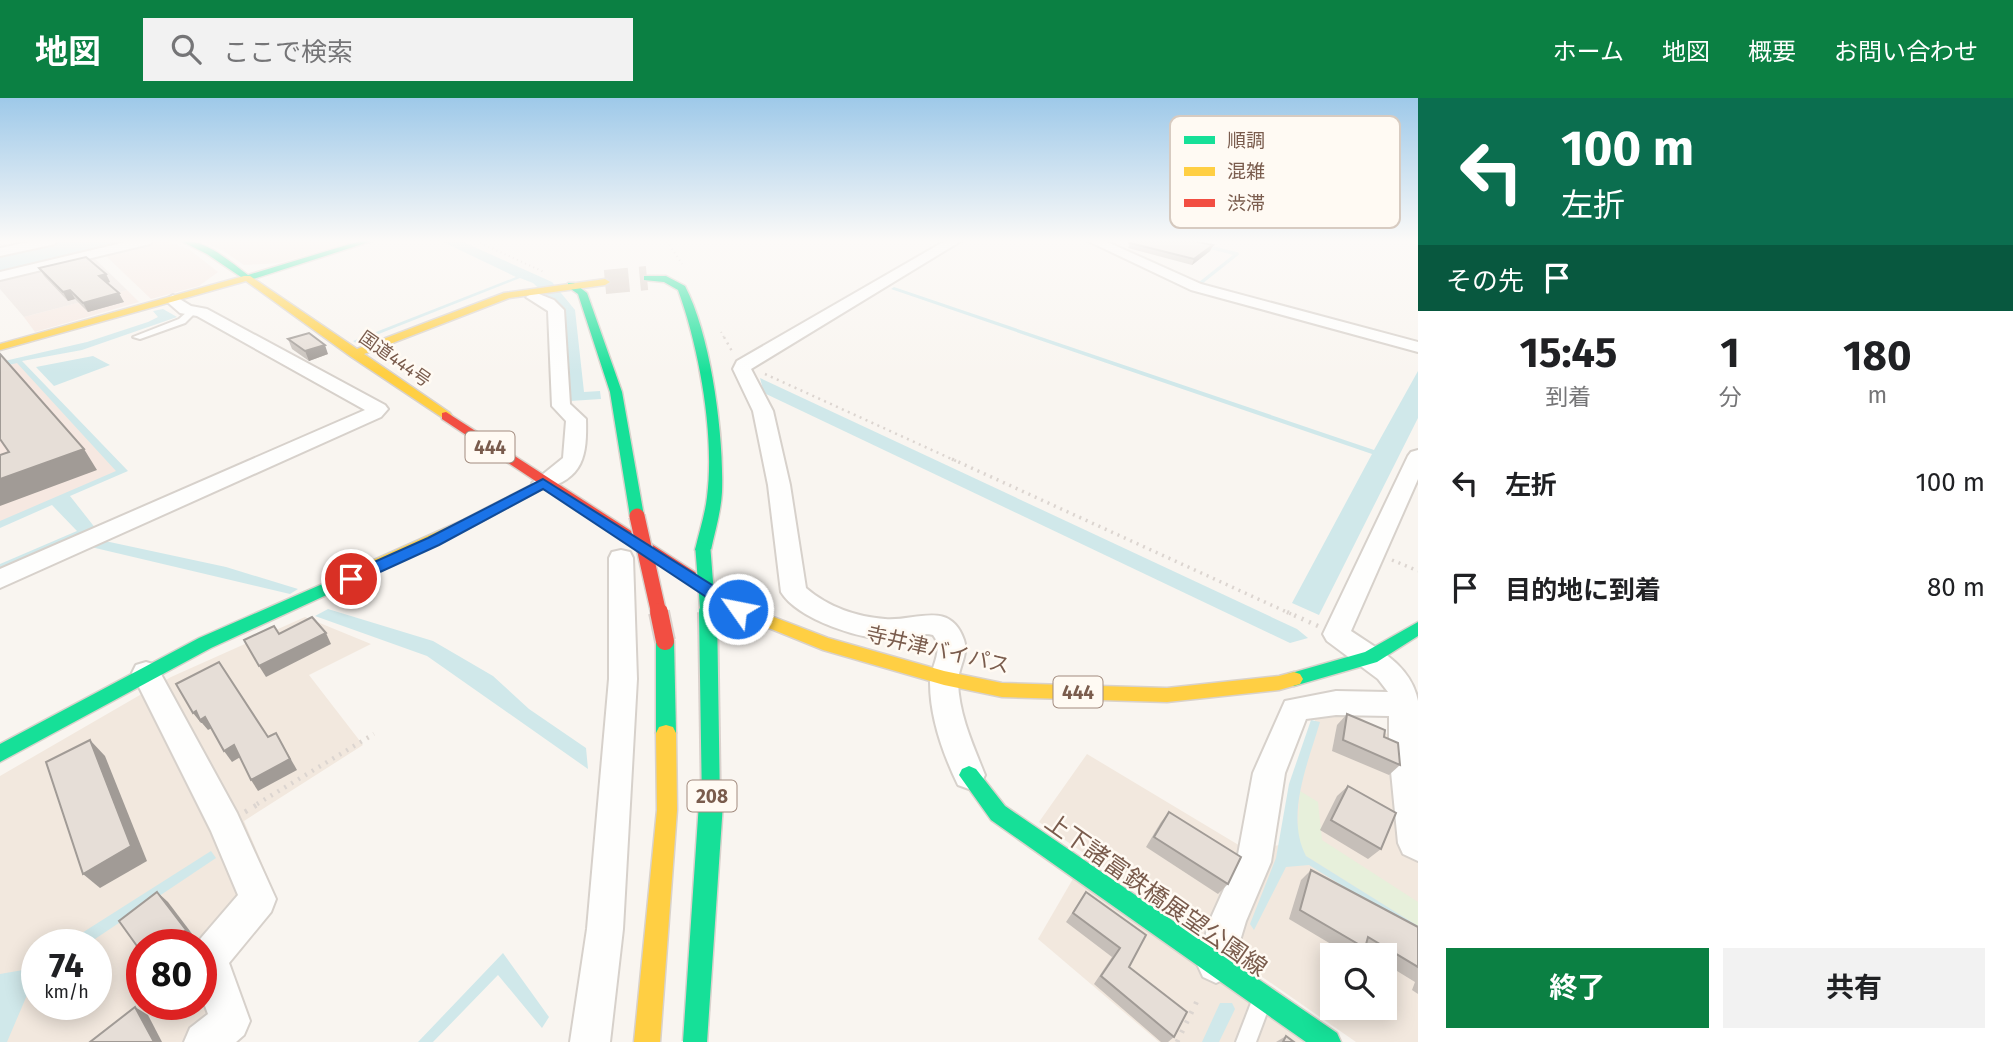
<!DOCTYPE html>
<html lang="ja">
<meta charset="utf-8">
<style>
body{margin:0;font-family:"Fira Sans","Noto Sans JP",sans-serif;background:#f2f2f2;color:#202124;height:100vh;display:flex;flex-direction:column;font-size:26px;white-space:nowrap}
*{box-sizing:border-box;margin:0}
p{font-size:23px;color:#757577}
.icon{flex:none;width:38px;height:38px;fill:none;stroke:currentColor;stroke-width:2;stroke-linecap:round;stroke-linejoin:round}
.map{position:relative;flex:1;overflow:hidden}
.drawer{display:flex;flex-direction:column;background:#fff;width:595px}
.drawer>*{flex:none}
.banner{background:#0b6e4f;color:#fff;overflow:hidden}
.tools{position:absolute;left:1320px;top:845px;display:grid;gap:14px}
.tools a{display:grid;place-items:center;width:77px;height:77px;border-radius:0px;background:#fff;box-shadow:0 4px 18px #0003;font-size:35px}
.speed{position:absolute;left:21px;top:831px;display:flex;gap:14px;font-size:35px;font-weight:700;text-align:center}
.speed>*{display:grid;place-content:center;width:91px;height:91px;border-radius:50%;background:#fff;box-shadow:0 4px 18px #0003;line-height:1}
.speed small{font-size:18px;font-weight:400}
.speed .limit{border:10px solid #d22;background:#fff;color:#111}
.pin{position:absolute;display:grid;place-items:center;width:60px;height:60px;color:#fff;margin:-30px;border:4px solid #fff;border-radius:50%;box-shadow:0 2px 7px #0007}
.me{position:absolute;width:77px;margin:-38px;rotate:303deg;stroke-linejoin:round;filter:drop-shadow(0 0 5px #0008)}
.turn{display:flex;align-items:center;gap:24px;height:147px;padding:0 28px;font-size:32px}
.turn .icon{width:91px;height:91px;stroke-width:2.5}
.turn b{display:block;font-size:49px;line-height:60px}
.then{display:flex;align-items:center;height:66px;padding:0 28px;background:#0003;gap:14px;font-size:26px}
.eta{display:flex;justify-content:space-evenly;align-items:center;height:119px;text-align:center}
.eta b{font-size:42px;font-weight:700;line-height:49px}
.primary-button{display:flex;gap:14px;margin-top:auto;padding:14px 28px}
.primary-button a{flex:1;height:80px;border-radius:0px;background:#0b8043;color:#fff;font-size:28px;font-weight:700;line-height:80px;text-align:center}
.primary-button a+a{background:#f2f2f2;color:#202124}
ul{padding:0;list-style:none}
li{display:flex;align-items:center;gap:21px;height:105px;padding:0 28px}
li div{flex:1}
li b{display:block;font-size:26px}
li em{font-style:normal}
header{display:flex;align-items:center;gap:42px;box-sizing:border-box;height:98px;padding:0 35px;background:#0b8043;color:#fff}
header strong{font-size:33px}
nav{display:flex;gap:38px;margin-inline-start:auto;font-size:24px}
.search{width:490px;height:63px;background:#f2f2f2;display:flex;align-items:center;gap:18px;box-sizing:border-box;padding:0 24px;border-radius:0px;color:#757577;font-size:26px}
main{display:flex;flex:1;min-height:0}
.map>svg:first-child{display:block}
.residential{fill:#f2e8de;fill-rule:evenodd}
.commercial{fill:#f6e8e1}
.industrial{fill:#ede5e0}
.green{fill:#e7f0db}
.water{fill:#d0e8ea}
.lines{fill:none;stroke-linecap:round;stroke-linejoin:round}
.stream{stroke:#d0e8ea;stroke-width:3.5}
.highway-tunnel{stroke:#d9cfc7;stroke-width:24;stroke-dasharray:24 11;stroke-linecap:butt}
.lane-casing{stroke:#d7d1cb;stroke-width:4}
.street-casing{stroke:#d7d1cb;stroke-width:4}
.fast-casing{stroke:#d9d2cb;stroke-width:3}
.slow-casing{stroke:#d9d2cb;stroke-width:3}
.jam-casing{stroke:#d9d2cb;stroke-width:3}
.path-far4{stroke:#dcd5d0;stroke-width:2;stroke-dasharray:1 3.5;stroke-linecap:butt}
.path-far3{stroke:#dcd5d0;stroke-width:2.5;stroke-dasharray:2 4.5;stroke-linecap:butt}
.path-far2{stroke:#dcd5d0;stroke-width:3.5;stroke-dasharray:2 5;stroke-linecap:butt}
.path-far1{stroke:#dcd5d0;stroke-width:4.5;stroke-dasharray:2 6;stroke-linecap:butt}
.path{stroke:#dcd5d0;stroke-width:5;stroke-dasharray:2.5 8;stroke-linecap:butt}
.lane{fill:#fefefd;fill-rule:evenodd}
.street{fill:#fefefd;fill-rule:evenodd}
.fast{fill:#16e098;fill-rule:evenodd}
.slow{fill:#ffcf43;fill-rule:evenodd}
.jam{fill:#f24e42;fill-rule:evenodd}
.fast-bridge-far2-casing{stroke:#dad1cc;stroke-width:18;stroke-linecap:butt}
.fast-bridge-far1-casing{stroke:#dad1cc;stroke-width:22;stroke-linecap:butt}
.fast-bridge-casing{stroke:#dad1cc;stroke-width:27;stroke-linecap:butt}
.jam-bridge-far1-casing{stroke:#dad1cc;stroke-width:18;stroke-linecap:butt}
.jam-bridge-casing{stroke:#dad1cc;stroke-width:22;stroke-linecap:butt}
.fast-bridge-far2{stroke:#16e098;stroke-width:15}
.fast-bridge-far1{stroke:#16e098;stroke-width:18}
.fast-bridge{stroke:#16e098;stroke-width:24}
.jam-bridge-far1{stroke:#f24e42;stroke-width:15}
.jam-bridge{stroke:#f24e42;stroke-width:18}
.wall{fill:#c6bfb9}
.shaded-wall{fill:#a19b96}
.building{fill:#e6ded7;stroke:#a19b96;stroke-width:2}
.route{fill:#1a73e8;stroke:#114b97;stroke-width:2}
.labels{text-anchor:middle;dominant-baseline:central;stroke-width:5;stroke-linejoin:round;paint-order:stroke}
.far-street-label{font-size:18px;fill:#7a5c4d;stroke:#fffaf3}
.shield{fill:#fffaf3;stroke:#a28b7f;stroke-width:2}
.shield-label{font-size:19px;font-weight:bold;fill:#7a5c4d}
.street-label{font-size:21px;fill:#7a5c4d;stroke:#fffaf3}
.near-street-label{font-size:24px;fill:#7a5c4d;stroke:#fffaf3}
.key{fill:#fffaf3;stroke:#d7cbc1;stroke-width:2}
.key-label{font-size:19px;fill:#7a5c4d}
</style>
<header>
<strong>地図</strong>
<div class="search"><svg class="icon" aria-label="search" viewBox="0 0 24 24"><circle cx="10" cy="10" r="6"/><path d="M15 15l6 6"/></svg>ここで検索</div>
<nav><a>ホーム</a><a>地図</a><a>概要</a><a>お問い合わせ</a></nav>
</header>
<main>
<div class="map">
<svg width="1418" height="944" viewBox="0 0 1418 944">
<rect width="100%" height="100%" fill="#f9f5f0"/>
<g class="residential">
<path d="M305 519 371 546 309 577 363 647 244 723 275 796 224 858 221 944H0V678L171 579ZM37 847H96V906H37ZM142 847H201V906H142Z"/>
<path d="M1351 614 1418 655V944H1356L1039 724 1087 656 1247 752 1293 745 1298 690 1316 618ZM1332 858H1384V910H1332Z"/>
<polygon points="1074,779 1306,944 1159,944 1038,841"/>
</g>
<g class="commercial">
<polygon points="153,143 165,143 190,152 218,174 199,188 151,201 103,155"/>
<polygon points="200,143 356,143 279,165 244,167 222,152"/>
<polygon points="127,192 139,204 35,234 24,219"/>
<polygon points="17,262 123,373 0,426 0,267"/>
</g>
<polygon class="industrial" points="93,159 127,192 24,219 0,191 0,182"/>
<polygon class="green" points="1300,693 1318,704 1322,742 1418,804 1418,828 1306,758 1297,742"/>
<g class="water">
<polygon points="60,143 130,143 0,174 0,157"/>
<polygon points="441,143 461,143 552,184 575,212 584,294 600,293 601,301 570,303 562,212 533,185 520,180 356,245 353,243 516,179"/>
<polygon points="894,189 1374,352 1418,273 1418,320 1319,517 1292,505 1372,356 891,191"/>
<polygon points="163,211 177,219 82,252 22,263 128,373 70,398 96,431 0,475 0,466 77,433 52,407 0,430 0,423 116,373 17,265 0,269 0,264 87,244 148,224 158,219 153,213"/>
<polygon points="93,258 110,267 54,288 36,269"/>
<polygon points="760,280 1297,531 1308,540 1290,545 764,295"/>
<polygon points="105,443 226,469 298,491 290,496 91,449"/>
<polygon points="328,511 433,543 493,578 529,611 586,650 588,671 427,558 315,518"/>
<path d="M1311 622 1320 624C1308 665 1285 718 1306 758L1418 828V835L1309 767 1286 769 1254 832 1250 826 1276 760 1289 686Z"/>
<polygon points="211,753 216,760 86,847 63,847"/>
<polygon points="503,855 549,919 542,930 498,877 433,944 418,944"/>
<polygon points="37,863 37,880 33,883 7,944 0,944 0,876 23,872"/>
<polygon points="1220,905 1232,905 1235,911 1219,944 1202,944"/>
</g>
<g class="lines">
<polyline class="stream" points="1198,187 1237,156 1205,148"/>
<polyline class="highway-tunnel" points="605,184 647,180"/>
<g class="lane-casing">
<g id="lane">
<polygon points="188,213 195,215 185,225 140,241 133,239 179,221"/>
<polygon points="1258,902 1265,905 1268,912 1256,944 1236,944 1251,905"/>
</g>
</g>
<g class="street-casing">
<g id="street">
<polygon points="34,143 57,143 55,146 0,158 0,150"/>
<polygon points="130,143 152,143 150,146 0,182 0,174"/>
<path d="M945 143H961L751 271 773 313 790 387 806 490C828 509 857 519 885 521 914 524 950 501 964 542 969 556 958 570 958 584 959 617 973 647 985 677L980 687 969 691 958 687C943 656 930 619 930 585 930 569 945 552 933 537 921 533 909 541 896 542 864 543 798 522 781 494L768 387 753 313 733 271 737 263Z"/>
<polygon points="1088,143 1105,143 1201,186 1418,244 1418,254 1191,192"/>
<path d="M534 194 554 202 564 212 570 306 586 321C587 357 584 381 543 391L535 390 532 385 563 360 566 323 552 308 548 213 526 199Z"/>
<polygon points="173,197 191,208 207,211 385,307 388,311 381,319 0,490 0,471 365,312 197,218 180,215 165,202"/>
<path d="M1418 352V381L1351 533C1379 552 1411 567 1418 603V763L1403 756 1398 745 1389 653V618L1336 617 1306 621 1285 675 1271 764 1246 823 1229 879 1216 885 1203 879 1197 866 1210 822 1237 762 1253 675 1285 603 1336 593 1388 594 1378 581 1327 543 1323 536 1408 358 1411 354Z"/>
<polygon points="621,452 630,454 633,460 637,581 623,831 610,944 570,944 587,831 609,581 609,460 612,454"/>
<polygon points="146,564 156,567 237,715 276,801 271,814 229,865 250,923 244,937 236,944 184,944 190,930 208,916 201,897 201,847 195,847 238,797 211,733 132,575 136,567"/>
</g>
</g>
<g class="fast-casing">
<g id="fast">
<path d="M181 143C205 141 229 163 248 177L360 143H372L247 183 207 156Z"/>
<path d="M644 178H666L685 188C711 238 724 337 722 394 721 414 715 433 711 452L703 457 695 452C699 434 705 417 707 399 715 338 699 249 678 192L664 184 644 182Z"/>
<polygon points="568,185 574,185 587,195 622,294 644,418 642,421 637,423 630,418 610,294 578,196 568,189"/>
<polygon points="375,463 381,464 383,468 381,472 211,550 0,664 0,646 199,540"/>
<polygon points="1418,524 1418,538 1377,564 1294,588 1288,586 1285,581 1288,576 1365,554"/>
<polygon points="665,537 671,538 674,543 676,635 673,641 666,643 659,641 656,635 656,543 659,538"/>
<polygon points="969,668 976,671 1005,708 1337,935 1341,944 1306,944 991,722 959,677 962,671"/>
</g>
</g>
<g class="slow-casing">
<g id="slow">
<polygon points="244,178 250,178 357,251 504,195 605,181 610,184 605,187 509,200 364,256 450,315 452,318 446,322 350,258 246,183 0,252 0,246"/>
<polygon points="543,381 550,385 548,388 473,428 381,472 369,472 367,468 369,464 463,422"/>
<polygon points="745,508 828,540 944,573 1002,585 1167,590 1279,578 1294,574 1300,576 1303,581 1300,586 1279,592 1167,604 1002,599 944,587 823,552 739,518 737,514 739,510"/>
<polygon points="666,627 673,629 676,635 677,712 660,944 634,944 657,712 656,635 659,629"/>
</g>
</g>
<g class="jam-casing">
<polygon id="jam" points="446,314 751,510 753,514 751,518 739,518 442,321 442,315"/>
</g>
<g class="path-far4">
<polyline points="476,143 544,174"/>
<polyline points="667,143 682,166"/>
<polyline points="721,234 725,241"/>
</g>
<g class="path-far3">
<polyline points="724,239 733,255"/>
<polyline points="765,276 956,363"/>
</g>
<g class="path-far2">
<polyline points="952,361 1291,516"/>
<polyline points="1392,462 1418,473"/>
</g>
<g class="path-far1">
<polyline points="1287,514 1318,528"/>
<polyline points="257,706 374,636"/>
</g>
<g class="path">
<polyline points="245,714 260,705"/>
<polyline points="1177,944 1199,899"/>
</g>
<use href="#lane" class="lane"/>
<use href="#street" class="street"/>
<use href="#fast" class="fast"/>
<use href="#slow" class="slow"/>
<use href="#jam" class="jam"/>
<g class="fast-bridge-far2-casing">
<polyline id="fast-bridge-far2" points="703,452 708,516"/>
</g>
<g class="fast-bridge-far1-casing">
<polyline id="fast-bridge-far1" points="708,514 711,706"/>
</g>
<g class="fast-bridge-casing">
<polyline id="fast-bridge" points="695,944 711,705"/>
</g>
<g class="jam-bridge-far1-casing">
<polyline id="jam-bridge-far1" points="637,418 659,516"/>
</g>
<g class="jam-bridge-casing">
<polyline id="jam-bridge" points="659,514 665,543"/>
</g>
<use href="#fast-bridge-far2" class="fast-bridge-far2"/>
<use href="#fast-bridge-far1" class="fast-bridge-far1"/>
<use href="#fast-bridge" class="fast-bridge"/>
<use href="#jam-bridge-far1" class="jam-bridge-far1"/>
<use href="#jam-bridge" class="jam-bridge"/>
</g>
<g class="wall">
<polygon points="1130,145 1213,147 1210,153 1192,167 1128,150"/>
<polygon points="39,170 106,176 110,184 108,185 124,204 88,214 75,201 68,203 44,178"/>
<polygon points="288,241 328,256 309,263 292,251"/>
<polygon points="1347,616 1384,639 1400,667 1389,677 1332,653 1337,627"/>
<polygon points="1348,688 1381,751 1368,761 1320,732 1337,698"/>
<polygon points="1169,714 1228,786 1218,796 1146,749 1161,724"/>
<polygon points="1311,772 1418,829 1418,896 1412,892 1415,884 1384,865 1384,858 1372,858 1362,852 1354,858 1351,858 1289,821 1301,782"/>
<polygon points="1086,794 1146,837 1129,869 1174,939 1168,944 1161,944 1094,886 1112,859 1066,824"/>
<polygon points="1286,938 1294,944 1276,944"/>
</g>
<g class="shaded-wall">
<polygon points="1213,147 1210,153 1192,167 1194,161"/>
<polygon points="106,176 110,184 104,186 99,178"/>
<polygon points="70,192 75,201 68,203 63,194"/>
<polygon points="119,195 124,204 88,214 83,205"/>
<polygon points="325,247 328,256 309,263 305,253"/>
<polygon points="84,351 97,372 0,408 0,381"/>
<polygon points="326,535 331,546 266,579 259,568"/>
<polygon points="196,613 205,619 212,630 208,632 202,625 201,625 193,615"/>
<polygon points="276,635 297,672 258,693 251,682"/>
<polygon points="90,642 105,658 147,763 100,790 83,776"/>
<polygon points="234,647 242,658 232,664 224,653"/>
<polygon points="157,794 168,804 196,841 189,847 167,847"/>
<polygon points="135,909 148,917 162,944 154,944"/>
</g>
<g class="building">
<polygon points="1133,143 1193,143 1213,147 1194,161 1130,145"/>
<polygon points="86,159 106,176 99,178 119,195 83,205 70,192 63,194 39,170"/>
<polygon points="309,235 325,247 305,253 288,241"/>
<polygon points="0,256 84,351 0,381 0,357 9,354 0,341"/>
<polygon points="312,519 326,535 259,568 244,542 274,528 279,536"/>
<polygon points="219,564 268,639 276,635 290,661 251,682 234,647 224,653 205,619 200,622 196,613 193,615 176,586"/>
<polygon points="1347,616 1385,632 1384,639 1398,645 1400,667 1343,642"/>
<polygon points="90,642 131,748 83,776 46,664"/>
<polygon points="1348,688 1396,715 1381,751 1331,722"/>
<polygon points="1169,714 1241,759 1228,786 1154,739"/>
<polygon points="1311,772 1418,829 1418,869 1368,839 1365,850 1300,812"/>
<polygon points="157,794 186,832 167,847 142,847 142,855 119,823"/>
<polygon points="1086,794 1146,837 1129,869 1187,914 1174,939 1101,878 1120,850 1073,815"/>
<polygon points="135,909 154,944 90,944"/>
<polygon points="1286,938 1294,944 1283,944"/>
</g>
<linearGradient id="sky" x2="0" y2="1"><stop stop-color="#9ec9e9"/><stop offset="0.52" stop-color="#fcfaf8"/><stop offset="1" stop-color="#fcfaf8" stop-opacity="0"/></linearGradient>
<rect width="1418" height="275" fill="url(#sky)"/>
<polygon class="route" points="543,381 744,507 746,511 744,516 732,516 543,391 439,447 356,485 351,486 343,481 345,477 428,440"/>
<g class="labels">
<g class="far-street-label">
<text transform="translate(395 261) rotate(35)">国道444号</text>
</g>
<g class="shield">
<rect x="465.5" y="333.5" width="49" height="31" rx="5"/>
<rect x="1053.5" y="578.5" width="49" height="31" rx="5"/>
<rect x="687.5" y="682.5" width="49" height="31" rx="5"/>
</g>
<g class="shield-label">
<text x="490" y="349">444</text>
<text x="1078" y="594">444</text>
<text x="712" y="698">208</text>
</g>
<g class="street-label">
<text transform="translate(938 552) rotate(13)">寺井津バイパス</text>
</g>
<g class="near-street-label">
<text transform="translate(1156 797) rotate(35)">上下諸富鉄橋展望公園線</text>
</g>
</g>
<rect x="1170" y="18" width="230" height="112" rx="10" class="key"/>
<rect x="1184" y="38" width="31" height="8" fill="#16e098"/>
<rect x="1184" y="69" width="31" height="9" fill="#ffcf43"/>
<rect x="1184" y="101" width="31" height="8" fill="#f24e42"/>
<g class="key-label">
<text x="1227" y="49">順調</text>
<text x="1227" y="80">混雑</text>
<text x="1227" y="112">渋滞</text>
</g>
</svg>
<div class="tools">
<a><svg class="icon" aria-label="search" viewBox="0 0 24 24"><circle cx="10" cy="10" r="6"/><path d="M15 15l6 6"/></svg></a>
</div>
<div class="speed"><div>74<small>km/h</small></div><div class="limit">80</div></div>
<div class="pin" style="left:351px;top:481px;background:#d93025"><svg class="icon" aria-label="arrive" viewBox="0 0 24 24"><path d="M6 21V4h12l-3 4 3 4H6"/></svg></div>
<svg class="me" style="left:738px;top:511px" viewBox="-20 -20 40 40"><circle r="17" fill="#1a73e8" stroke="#fff" stroke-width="3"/><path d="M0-11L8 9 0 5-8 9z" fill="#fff"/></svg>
</div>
<section class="drawer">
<div class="banner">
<div class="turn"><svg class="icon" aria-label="left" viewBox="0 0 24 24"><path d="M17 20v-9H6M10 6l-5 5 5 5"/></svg><div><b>100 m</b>左折</div></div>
<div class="then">その先<svg class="icon" aria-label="arrive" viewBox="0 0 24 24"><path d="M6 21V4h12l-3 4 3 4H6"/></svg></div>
</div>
<div class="eta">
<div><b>15:45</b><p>到着</p></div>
<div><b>1</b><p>分</p></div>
<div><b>180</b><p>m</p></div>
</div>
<ul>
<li><svg class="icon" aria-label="left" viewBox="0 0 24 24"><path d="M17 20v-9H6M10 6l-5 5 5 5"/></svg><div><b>左折</b></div><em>100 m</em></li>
<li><svg class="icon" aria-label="arrive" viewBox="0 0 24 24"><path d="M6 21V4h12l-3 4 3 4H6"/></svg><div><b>目的地に到着</b></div><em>80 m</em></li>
</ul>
<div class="primary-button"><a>終了</a><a>共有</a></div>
</section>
</main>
